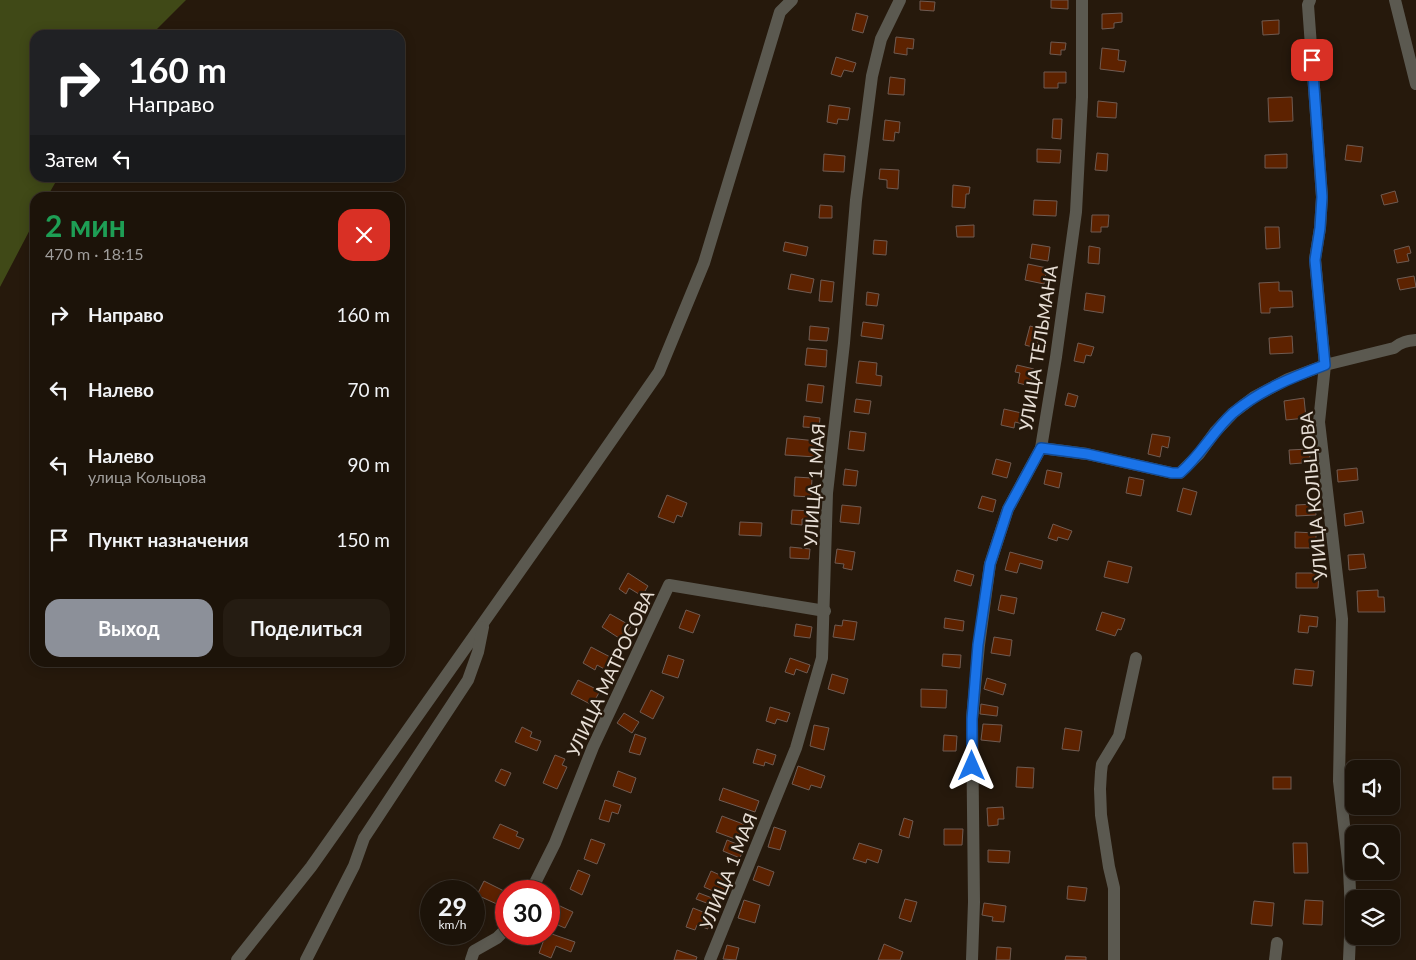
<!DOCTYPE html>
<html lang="ru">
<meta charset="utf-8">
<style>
body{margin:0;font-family:Lato,sans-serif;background:#251c12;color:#f1f3f6;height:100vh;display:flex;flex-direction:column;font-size:19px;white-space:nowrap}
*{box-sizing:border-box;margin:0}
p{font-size:16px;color:#a09e9c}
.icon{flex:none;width:28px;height:28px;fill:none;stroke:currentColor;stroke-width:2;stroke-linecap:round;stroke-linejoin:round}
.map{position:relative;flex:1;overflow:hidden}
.drawer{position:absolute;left:30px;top:192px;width:375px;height:475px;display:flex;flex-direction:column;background:#1c1309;border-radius:15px;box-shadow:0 2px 12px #0003,0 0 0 1px #3a322a}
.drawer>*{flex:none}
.top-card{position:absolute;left:30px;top:30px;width:375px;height:152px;border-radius:15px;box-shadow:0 2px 12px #0003,0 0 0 1px #3a322a;background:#202124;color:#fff;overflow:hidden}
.fabs{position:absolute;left:1345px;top:760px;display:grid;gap:10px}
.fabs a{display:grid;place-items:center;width:55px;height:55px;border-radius:10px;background:#1c1309;box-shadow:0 2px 12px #0003,0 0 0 1px #3a322a;font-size:25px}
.speed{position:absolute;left:420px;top:880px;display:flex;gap:10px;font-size:25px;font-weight:700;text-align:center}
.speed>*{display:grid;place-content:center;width:65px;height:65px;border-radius:50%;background:#1c1309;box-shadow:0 2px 12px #0003,0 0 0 1px #3a322a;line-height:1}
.speed small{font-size:12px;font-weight:400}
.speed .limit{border:8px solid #d22;background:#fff;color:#111}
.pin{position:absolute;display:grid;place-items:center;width:42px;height:42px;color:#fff;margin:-21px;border-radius:10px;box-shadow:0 2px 8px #0006}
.me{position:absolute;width:55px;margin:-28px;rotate:0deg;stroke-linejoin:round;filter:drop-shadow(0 0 4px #0008)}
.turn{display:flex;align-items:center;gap:18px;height:105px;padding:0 15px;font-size:22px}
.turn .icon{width:65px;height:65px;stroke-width:2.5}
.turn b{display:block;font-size:35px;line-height:42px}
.then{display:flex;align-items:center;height:48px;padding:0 15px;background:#0003;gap:10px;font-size:19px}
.round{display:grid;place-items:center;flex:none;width:52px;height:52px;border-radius:15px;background:#251c12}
.head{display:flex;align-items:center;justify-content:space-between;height:85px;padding:0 15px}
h1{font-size:30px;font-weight:700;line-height:38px;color:#1e9e55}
.primary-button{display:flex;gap:10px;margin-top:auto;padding:10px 15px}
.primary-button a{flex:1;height:58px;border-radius:15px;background:#8c9099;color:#fff;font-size:20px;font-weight:700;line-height:58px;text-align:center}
.primary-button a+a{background:#251c12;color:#f1f3f6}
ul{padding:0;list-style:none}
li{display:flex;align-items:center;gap:15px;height:75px;padding:0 15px}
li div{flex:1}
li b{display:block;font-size:19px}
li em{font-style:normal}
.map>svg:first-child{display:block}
.water{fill:#404917}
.building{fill:#5d2200;stroke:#6f5b52}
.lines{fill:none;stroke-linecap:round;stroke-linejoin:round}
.minor{stroke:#5b5950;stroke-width:12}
.route-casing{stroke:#114b97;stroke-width:12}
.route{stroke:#1a73e8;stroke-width:9}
.labels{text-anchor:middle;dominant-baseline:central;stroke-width:5;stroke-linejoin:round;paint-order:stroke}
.street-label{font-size:18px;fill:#e8dfd6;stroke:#26190c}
</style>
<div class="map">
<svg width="1416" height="960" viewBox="0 0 1416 960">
<rect width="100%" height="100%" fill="#26190c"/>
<polygon class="water" points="0,0 186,0 151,35 35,35 35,178 58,178 47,197 35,198 35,220 0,287"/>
<g class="building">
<polygon points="1051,0 1068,0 1068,9 1051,8"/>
<polygon points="920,1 935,2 934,11 920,10"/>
<polygon points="856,13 868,16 863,33 852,30"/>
<polygon points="1122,13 1122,22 1114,23 1114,28 1102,29 1102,14"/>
<polygon points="1279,20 1279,34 1263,35 1262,21"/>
<polygon points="896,37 914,39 913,49 907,48 907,55 894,53"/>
<polygon points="1051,42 1066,43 1065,50 1061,50 1061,55 1050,54"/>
<polygon points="1102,48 1119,50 1118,60 1126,61 1124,72 1100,69"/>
<polygon points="836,57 856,63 853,72 844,70 841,77 831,74"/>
<polygon points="1044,72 1066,72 1066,83 1058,83 1058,88 1044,88"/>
<polygon points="890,77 905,79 904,95 888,94"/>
<polygon points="1292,97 1293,121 1269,122 1268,98"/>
<polygon points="1098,101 1117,103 1116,118 1097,117"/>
<polygon points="829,105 850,108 848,120 838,119 837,124 827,122"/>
<polygon points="1053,119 1062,119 1061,139 1052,138"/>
<polygon points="885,120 900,122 899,133 895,132 894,141 883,140"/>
<polygon points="1347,145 1363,147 1361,162 1345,160"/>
<polygon points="1037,149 1061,150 1060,163 1037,162"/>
<polygon points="1097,153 1108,154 1107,171 1095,170"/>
<polygon points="824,154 845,156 844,172 823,171"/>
<polygon points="1287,154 1287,168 1265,168 1265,155"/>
<polygon points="880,169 899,170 898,189 887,188 887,180 879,179"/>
<polygon points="953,185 970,187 969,194 966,194 965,208 952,207"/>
<polygon points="1395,191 1398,202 1384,205 1381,195"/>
<polygon points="1034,200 1057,201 1056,216 1033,215"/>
<polygon points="820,205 832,206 832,218 819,218"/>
<polygon points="1092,215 1109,215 1108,227 1101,227 1101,232 1091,232"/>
<polygon points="974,225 974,237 957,237 956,226"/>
<polygon points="1265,227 1279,227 1280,248 1266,249"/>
<polygon points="874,240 887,241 886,255 873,254"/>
<polygon points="785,242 808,247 806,256 783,251"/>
<polygon points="1032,244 1050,247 1048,261 1030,258"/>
<polygon points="1089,246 1100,248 1099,264 1088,263"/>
<polygon points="1409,246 1411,253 1407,254 1409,261 1397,263 1394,250"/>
<polygon points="1028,264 1047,268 1044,284 1025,280"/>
<polygon points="791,274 814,279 811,293 788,289"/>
<polygon points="1414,276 1416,287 1400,290 1397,279"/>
<polygon points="821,280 834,282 832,302 819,301"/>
<polygon points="1279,282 1279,291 1292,291 1293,307 1270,308 1270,313 1261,313 1259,283"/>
<polygon points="867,292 879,294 877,306 866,305"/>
<polygon points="1086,293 1105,296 1103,313 1084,310"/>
<polygon points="863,322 884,325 882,339 861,336"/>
<polygon points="810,326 829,328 827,341 809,340"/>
<polygon points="1030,326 1041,329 1036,348 1025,345"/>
<polygon points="1292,336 1293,353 1270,354 1269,338"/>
<polygon points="1078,343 1094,347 1091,356 1086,355 1084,363 1074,361"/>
<polygon points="807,348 827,350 826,367 805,365"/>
<polygon points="859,361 877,363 876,375 882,376 881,386 856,383"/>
<polygon points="1017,365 1034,369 1030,386 1018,383 1020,373 1015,372"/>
<polygon points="808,384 824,386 822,403 806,401"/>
<polygon points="1068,393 1078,396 1075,407 1065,405"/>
<polygon points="1304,398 1306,418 1286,420 1284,401"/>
<polygon points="856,399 871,401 869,414 854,412"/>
<polygon points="1004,409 1026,414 1023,424 1015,422 1014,428 1001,425"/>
<polygon points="804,416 820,418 819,428 803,427"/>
<polygon points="850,431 866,433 864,451 848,449"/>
<polygon points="1152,434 1170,437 1168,448 1162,446 1160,457 1148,454"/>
<polygon points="787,438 817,441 816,457 785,455"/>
<polygon points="1309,449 1310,458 1302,459 1302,463 1290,464 1289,450"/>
<polygon points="996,459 1011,463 1007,478 992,474"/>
<polygon points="1357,468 1358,480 1338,482 1337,470"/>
<polygon points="845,469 858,471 856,486 843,485"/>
<polygon points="1047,470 1062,473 1059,488 1044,484"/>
<polygon points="795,477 812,478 811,497 794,496"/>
<polygon points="1129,477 1144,480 1141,496 1126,493"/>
<polygon points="1183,488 1197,492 1191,515 1177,511"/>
<polygon points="667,495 687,503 682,517 677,515 674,523 658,517"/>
<polygon points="982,496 996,500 993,512 978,508"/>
<polygon points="1315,504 1316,515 1296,516 1296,505"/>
<polygon points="842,505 861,507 859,524 840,522"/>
<polygon points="792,510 812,511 811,520 802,519 802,525 791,524"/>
<polygon points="1362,511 1364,523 1345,526 1344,514"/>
<polygon points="740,522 762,523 761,536 739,535"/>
<polygon points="1053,524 1072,531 1068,540 1058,537 1057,541 1048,538"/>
<polygon points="1295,532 1316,533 1316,548 1295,548"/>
<polygon points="790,547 810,549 809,559 790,558"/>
<polygon points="837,549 855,552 852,570 843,568 844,564 835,563"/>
<polygon points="1010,552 1043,561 1041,569 1020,563 1017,573 1005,570"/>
<polygon points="1364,554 1366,568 1349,570 1348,555"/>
<polygon points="1108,561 1132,567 1128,583 1104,577"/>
<polygon points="957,570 974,575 971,586 954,581"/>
<polygon points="628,573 648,586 642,596 629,588 626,594 619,589"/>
<polygon points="1296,573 1319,573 1318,588 1296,588"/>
<polygon points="1378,590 1378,597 1384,597 1385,612 1358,612 1357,591"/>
<polygon points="1001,595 1017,598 1014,614 998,610"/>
<polygon points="686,610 700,615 693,633 679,628"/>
<polygon points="1102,612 1125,619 1121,630 1118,629 1115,636 1096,630"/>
<polygon points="610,614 631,626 622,640 602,627"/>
<polygon points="1300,615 1318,617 1317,627 1309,626 1308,633 1298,632"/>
<polygon points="945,618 964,621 963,631 944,628"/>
<polygon points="843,620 857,622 854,640 833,637 835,625 842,626"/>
<polygon points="796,624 812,627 810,638 794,636"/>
<polygon points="994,637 1012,640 1010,656 991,653"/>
<polygon points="591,647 614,659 608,671 597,665 595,670 583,663"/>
<polygon points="943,654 961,655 960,668 942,666"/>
<polygon points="668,655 684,660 678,678 662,673"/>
<polygon points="790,658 810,665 807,673 796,669 794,675 785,672"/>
<polygon points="1295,669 1314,671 1312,686 1293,684"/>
<polygon points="832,674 848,679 844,694 828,689"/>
<polygon points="987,678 1006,684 1003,695 984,689"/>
<polygon points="578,680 600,691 592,705 571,694"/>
<polygon points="921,689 947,690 946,708 921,707"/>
<polygon points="651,690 664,697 653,719 640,712"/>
<polygon points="981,704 998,707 997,716 980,714"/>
<polygon points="770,707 790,713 787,722 777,719 775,724 766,721"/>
<polygon points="624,713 639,722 632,733 617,723"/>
<polygon points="983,724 1002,725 1000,742 981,740"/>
<polygon points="814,725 829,728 824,750 810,746"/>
<polygon points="522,727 532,732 530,737 541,741 537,751 515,742"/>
<polygon points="1065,728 1082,731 1079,751 1062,749"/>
<polygon points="635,734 646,738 640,755 629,752"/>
<polygon points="944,735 957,736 956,751 943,751"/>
<polygon points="757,749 776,755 773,765 765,762 764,766 753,763"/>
<polygon points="555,755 565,759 562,765 567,767 557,789 543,783"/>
<polygon points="798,766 825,776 821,788 811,785 809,790 792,784"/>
<polygon points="1017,767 1034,768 1033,788 1016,787"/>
<polygon points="501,769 511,773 505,786 495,781"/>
<polygon points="618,771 636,778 631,793 613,786"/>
<rect x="1273" y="777" width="18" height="12"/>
<polygon points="723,788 759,801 755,812 719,800"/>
<polygon points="605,800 621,805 618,814 612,812 609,822 599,819"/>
<polygon points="1003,807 1004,819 998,819 998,825 988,826 987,808"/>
<polygon points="722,816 751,827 746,843 716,832"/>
<polygon points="904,818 913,821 909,838 899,835"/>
<polygon points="500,824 518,832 516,836 524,839 519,849 493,838"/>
<polygon points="774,827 786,831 780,850 768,847"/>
<polygon points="944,829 963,829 962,845 944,845"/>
<polygon points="591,839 605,844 597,864 584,859"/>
<polygon points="727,840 744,847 740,858 723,851"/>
<polygon points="859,843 882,850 878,863 867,859 866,863 853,859"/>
<polygon points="1293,843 1307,843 1308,873 1294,873"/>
<polygon points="988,850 1010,851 1009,863 988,862"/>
<polygon points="758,866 774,872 769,886 753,880"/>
<polygon points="578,870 590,875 582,895 570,889"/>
<polygon points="711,871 731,880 724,896 704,887"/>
<polygon points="484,881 506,892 499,905 477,895"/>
<polygon points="1068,886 1087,888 1085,901 1067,899"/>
<polygon points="699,893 720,901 717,907 696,899"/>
<polygon points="905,899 917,902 911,922 899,918"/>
<polygon points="744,900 760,905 755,923 738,918"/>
<polygon points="1305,900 1323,901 1322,925 1303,924"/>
<polygon points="1254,901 1274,903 1272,926 1251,924"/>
<polygon points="984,903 1006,906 1004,922 992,921 993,917 982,915"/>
<polygon points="560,906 573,912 565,928 553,923"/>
<polygon points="693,908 713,916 708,929 697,925 695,930 686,927"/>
<polygon points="549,933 575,942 571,952 556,946 551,958 539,953 546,934 549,934"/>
<polygon points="884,944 903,952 900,960 878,960"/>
<polygon points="727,945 739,948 736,960 723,959"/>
<polygon points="997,947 1011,948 1010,960 996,960"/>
<polygon points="677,950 697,957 696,960 674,960"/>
<polygon points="1066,956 1086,957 1086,960 1065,960"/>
</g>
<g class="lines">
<g class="minor">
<polyline points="1310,0 1308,5 1322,197 1320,228 1315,259 1325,365 1319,422 1342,619 1339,781 1349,869 1351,913 1349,960"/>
<polyline points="1395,0 1416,84"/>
<path d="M1041 448 1087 454 1172 473H1180L1199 454 1215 432 1233 413 1254 397 1288 379 1325 365 1394 348C1401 342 1407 341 1416 340"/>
<polyline points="531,891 555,843 593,747 669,585 825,611"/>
<polyline points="237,960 311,867 577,490 659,372 704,263 780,12 792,0"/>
<polyline points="306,960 354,866 364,838 468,680 478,652 483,627"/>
<polyline points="471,960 474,951 497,938 506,929"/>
<polyline points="710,960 796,748 822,658 827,493 844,343 856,200 872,76 881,39 900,0"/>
<polyline points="972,960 974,902 972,719 979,645 990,564 1008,509 1041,448 1056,357 1076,212 1082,97 1082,0"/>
<polyline points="1114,960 1114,888 1109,867 1101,815 1100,789 1101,772 1102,764 1119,736 1136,658"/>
<polyline points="1275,960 1277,943"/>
</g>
</g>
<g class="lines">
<g class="route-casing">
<path id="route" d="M972 766V719L978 645 990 564 1008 509 1041 448 1087 454 1172 473H1180C1201 455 1213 431 1233 413 1260 390 1293 377 1325 365L1315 260 1320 228 1322 197 1312 60"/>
</g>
<use href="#route" class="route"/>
</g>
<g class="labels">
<g class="street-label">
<text transform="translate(1038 348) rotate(-81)">УЛИЦА ТЕЛЬМАНА</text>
<text transform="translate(814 485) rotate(-86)">УЛИЦА 1 МАЯ</text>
<text transform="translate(1313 496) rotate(-95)">УЛИЦА КОЛЬЦОВА</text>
<text transform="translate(610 673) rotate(-65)">УЛИЦА МАТРОСОВА</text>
<text transform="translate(728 871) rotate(-68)">УЛИЦА 1 МАЯ</text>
</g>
</g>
</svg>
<div class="fabs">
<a><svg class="icon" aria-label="sound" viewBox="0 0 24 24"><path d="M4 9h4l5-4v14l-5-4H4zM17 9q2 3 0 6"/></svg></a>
<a><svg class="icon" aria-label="search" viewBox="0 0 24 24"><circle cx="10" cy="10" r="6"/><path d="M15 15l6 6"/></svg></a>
<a><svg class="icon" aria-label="layers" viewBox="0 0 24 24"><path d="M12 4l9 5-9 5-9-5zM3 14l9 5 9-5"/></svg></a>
</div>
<div class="speed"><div>29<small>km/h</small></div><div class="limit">30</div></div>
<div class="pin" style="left:1312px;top:60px;background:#d93025"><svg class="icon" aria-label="arrive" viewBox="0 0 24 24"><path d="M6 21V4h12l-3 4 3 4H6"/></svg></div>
<svg class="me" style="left:972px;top:766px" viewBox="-20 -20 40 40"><path d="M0-17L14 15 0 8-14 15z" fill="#1a73e8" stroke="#fff" stroke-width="4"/></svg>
<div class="top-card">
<div class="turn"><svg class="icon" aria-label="right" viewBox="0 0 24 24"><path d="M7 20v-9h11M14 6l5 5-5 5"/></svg><div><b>160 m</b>Направо</div></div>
<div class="then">Затем<svg class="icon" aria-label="left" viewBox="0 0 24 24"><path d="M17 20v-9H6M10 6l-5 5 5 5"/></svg></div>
</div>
<section class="drawer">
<div class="head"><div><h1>2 мин</h1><p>470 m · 18:15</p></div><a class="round" style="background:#d93025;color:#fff"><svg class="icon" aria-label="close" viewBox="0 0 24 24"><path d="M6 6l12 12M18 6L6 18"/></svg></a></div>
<ul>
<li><svg class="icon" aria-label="right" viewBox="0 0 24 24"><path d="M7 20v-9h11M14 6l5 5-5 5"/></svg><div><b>Направо</b></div><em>160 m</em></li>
<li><svg class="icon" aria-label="left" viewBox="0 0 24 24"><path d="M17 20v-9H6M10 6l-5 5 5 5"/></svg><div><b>Налево</b></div><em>70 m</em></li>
<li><svg class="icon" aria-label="left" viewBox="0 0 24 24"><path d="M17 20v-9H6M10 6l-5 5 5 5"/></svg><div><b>Налево</b><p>улица Кольцова</p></div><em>90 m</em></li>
<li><svg class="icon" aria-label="arrive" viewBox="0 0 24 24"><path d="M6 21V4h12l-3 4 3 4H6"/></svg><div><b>Пункт назначения</b></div><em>150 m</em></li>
</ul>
<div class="primary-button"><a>Выход</a><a>Поделиться</a></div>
</section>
</div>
